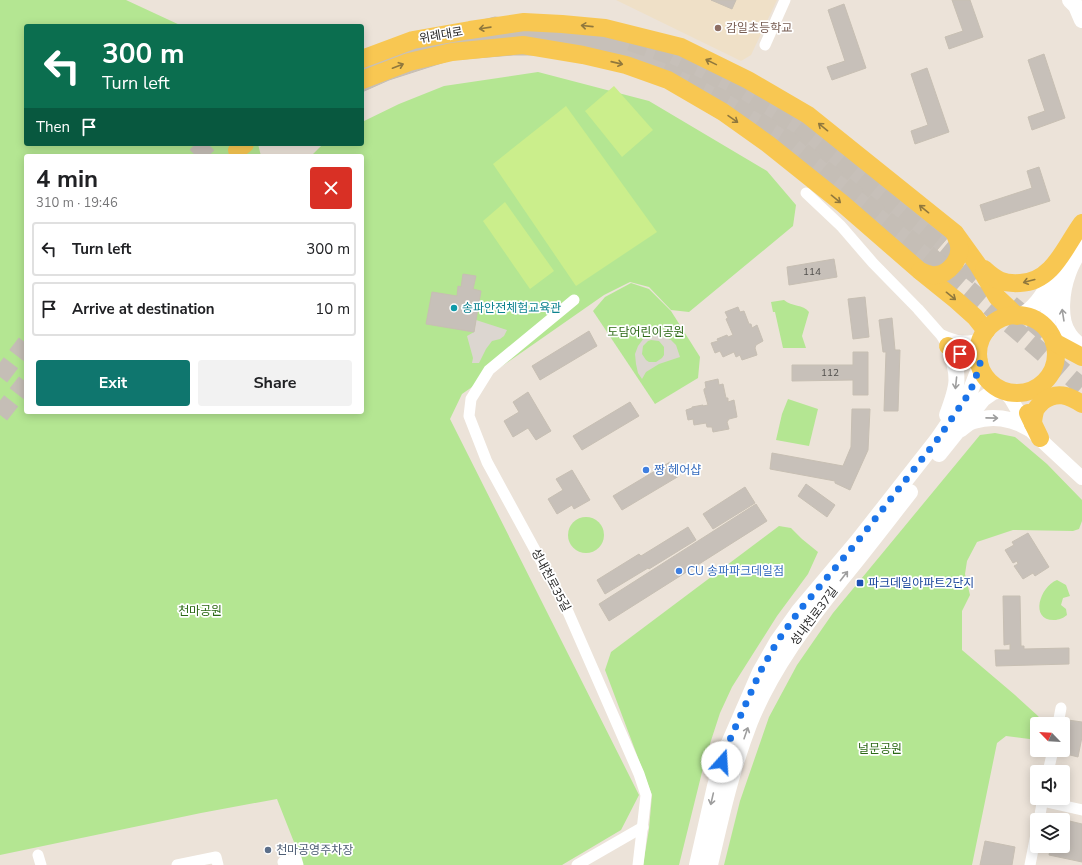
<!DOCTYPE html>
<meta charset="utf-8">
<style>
body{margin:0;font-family:"Nunito Sans","Noto Sans KR",sans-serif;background:#f2f2f2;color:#202124;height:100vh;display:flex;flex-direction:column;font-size:15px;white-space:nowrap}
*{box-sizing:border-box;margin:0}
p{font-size:13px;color:#757577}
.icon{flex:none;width:22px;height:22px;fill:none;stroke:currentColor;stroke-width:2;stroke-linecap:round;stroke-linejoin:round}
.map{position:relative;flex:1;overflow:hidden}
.sheet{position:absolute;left:24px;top:154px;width:340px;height:260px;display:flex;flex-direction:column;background:#fff;border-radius:4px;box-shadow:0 2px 10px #0003}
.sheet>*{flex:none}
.top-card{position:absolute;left:24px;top:24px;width:340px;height:122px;border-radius:4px;box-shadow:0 2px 10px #0003;background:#0b6e4f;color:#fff;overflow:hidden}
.needle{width:26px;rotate:295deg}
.fabs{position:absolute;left:1030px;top:717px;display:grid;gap:8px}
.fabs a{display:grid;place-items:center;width:40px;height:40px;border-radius:4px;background:#fff;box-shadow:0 2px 10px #0003;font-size:20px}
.pin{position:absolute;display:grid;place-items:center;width:34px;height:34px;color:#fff;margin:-17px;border:2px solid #fff;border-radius:50%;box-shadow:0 1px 4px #0007}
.me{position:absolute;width:44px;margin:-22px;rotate:19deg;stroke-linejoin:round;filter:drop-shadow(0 0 3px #0008)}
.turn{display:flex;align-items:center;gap:14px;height:84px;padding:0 12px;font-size:18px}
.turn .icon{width:52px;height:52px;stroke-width:2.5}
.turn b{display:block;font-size:28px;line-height:34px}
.then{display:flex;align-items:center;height:38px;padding:0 12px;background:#0003;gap:8px;font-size:15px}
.round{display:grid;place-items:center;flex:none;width:42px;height:42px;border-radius:4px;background:#f2f2f2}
.headline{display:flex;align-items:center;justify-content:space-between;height:68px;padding:0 12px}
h1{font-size:24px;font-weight:700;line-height:30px}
.button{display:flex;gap:8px;margin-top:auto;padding:8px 12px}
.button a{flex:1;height:46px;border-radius:4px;background:#0f766e;color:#fff;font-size:16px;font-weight:700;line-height:46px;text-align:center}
.button a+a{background:#f2f2f2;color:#202124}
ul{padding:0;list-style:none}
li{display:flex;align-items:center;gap:12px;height:54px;margin:0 8px 6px;padding:0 4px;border:2px solid #e0e0e0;border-radius:4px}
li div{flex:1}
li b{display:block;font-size:15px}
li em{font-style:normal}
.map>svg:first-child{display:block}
.education{fill:#efe0c7}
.green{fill:#b4e692}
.pitch{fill:#cbee8c}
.plaza{fill:#dcd6d0;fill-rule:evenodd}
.building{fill:#c7c0b9;stroke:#c7bfb3}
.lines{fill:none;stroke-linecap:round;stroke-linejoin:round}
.primary-tunnel{stroke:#c5beb6;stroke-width:18;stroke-dasharray:18 9;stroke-linecap:butt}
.minor{stroke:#fff;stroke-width:11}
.tertiary{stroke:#fff;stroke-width:14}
.secondary{stroke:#fff;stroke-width:16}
.primary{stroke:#f8c752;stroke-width:18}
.oneway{stroke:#90783d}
.oneway2{stroke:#9e9e9e}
.route{stroke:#1a73e8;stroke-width:7;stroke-dasharray:0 12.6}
.education-dot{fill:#8d6e63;stroke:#fff;stroke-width:1.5}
.culture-dot{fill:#0f9aa8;stroke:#fff;stroke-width:1.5}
.shop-dot{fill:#3f7fe0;stroke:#fff;stroke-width:1.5}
.transit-dot{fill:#1a4fb4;stroke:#fff;stroke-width:1.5}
.service-dot{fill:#5c6f8a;stroke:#fff;stroke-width:1.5}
.labels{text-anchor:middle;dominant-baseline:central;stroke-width:3.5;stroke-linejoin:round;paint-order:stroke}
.number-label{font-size:10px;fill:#504e4c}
.education-label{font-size:12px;fill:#785e54;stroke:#fff;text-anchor:start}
.street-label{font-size:12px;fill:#282828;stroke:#fff}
.culture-label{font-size:12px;fill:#0d838f;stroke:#fff;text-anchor:start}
.park-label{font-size:12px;fill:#2c6915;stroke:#fff}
.shop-label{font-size:12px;fill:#366cbe;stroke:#fff;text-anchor:start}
.transit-label{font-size:12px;fill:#164399;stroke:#fff;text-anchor:start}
.service-label{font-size:12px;fill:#4e5e75;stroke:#fff;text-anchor:start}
</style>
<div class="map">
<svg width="1082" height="865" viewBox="0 0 1082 865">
<rect width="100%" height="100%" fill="#ece3d9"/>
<polygon class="education" points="616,0 777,0 751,55 741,61"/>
<g class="green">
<polygon points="0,0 126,0 182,26 26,26 26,144 258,144 261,156 26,156 26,412 362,412 362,156 311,156 323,144 362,144 362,122 399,104 444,86 538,72 649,101 767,171 796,205 793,226 689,312 671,310 649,287 630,282 604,295 462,394 450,419 639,795 621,830 562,865 303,865 277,799 201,813 0,855"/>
<polygon points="631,283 649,289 671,311 700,357 698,378 655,404 593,311 605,297"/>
<path d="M784 300C792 307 803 304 809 312L802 336 806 348H783L775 312H773L771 302Z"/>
<polygon points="788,399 818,409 809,446 776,440 782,414"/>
<polygon points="995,433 1015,437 1047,464 1082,500 1082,521 1079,529 1073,531 1013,530 977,542 967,561 965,574 970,595 962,611 962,650 1015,695 1038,716 1044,724 1037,724 1037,740 1006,736 997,743 972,865 724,865 740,801 769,717 797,665 833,613 980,435"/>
<circle cx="586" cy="535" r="18"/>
<polygon points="779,526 791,528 802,539 818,552 808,574 777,616 732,687 720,713 706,756 679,865 643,865 649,829 652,795 605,670 611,652"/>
<path d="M1057 580 1066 585 1070 596 1063 598 1061 605 1066 609 1067 615C1063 618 1061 619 1056 620 1029 622 1039 587 1057 580Z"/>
</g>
<g class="pitch">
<polygon points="614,86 653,130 622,157 585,111"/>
<polygon points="566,106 657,232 576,286 493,164"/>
<polygon points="505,202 554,271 530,289 483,221"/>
</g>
<g class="plaza">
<polygon points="476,320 507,330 504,336 500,339 492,341 486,349 479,363 472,363 473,358 467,336 474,332"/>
<path d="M658 335 671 340 676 345 680 357 659 364 646 372 642 379 638 373 636 364 635 354 638 346 644 338ZM651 340 659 341 664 347V355L662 358 656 362H649L646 360 642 354 643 346 648 341Z"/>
</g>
<g class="building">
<polygon points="711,0 736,0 732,9"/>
<polygon points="952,0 970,0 983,37 949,49 945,37 963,31"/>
<polygon points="844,4 866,68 832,80 827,67 845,61 828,10"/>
<polygon points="495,17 672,41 803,117 950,235 924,265 824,182 642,73 555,55 513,55 451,60 389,80 362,92 362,50"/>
<polygon points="1044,54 1065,118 1032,130 1028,117 1045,111 1028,60"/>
<polygon points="927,68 949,132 915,144 911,131 928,125 911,74"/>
<polygon points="1039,167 1050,201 985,221 980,205 1032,188 1027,171"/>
<polygon points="834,259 837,277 789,285 787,267"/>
<polygon points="463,274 476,276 473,289 481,291 474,332 426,324 432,292 457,296 458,286 461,287"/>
<polygon points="865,297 869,337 853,339 848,299"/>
<polygon points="738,307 740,312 744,311 749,324 751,324 752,328 757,325 763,341 756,345 755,348 757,355 742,360 740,355 736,357 734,352 723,357 720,351 715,353 711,343 718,341 717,339 727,335 728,337 733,335 726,319 728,318 725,312"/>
<polygon points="892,318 895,350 900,350 898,411 884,411 886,352 883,352 879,320"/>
<polygon points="589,331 597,346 540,380 532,366"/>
<polygon points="853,352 868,352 868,395 853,395 853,380 792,381 792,365 853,365"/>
<polygon points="718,379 719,385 723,384 726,398 728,398 728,402 734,400 737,417 729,419 727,422 729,429 713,432 712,427 707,427 706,423 694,425 693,419 688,420 686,410 692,408 692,407 703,405 703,406 708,405 704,391 704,389 706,388 705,382"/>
<polygon points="528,392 551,431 536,440 528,428 513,437 504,421 519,412 513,402"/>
<polygon points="630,402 639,416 582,450 573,436"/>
<polygon points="852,409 870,409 868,450 850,490 835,483 835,481 770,469 772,453 843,466 851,447"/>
<polygon points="670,462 679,476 622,510 613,496"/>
<polygon points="572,470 590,500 574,509 572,505 557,514 548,499 563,490 556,479"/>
<polygon points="806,484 835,505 827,517 798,496"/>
<polygon points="745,487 755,503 713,529 703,514"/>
<polygon points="756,504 767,521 609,621 599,604"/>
<polygon points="688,527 696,540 649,569 648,568 605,594 597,580 639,554 641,556"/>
<polygon points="1028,533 1049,567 1035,576 1033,573 1023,579 1014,566 1018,564 1017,561 1013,563 1005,550 1014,545 1012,542"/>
<polygon points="1003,596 1020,596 1021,646 1024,646 1024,649 1069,648 1069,664 996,666 995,650 1010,650 1010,644 1004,645"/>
<polygon points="1068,720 1082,722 1082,737 1078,757 1062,753"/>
<polygon points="1057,818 1082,824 1082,862 1049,855 1051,846 1063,846 1063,820 1057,820"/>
<polygon points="985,841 1015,847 1012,865 980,865"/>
</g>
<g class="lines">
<g class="primary-tunnel">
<polyline points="630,42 666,54 703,71 737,89 797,127 988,285"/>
<polyline points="663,70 729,102 790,141 933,258 1082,387"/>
<polyline points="196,156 208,144"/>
<polyline points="1011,304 1058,344"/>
<polyline points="0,377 26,343"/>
<polyline points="0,415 26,382"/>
</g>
<g class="minor">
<polyline points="765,45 785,0"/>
<polyline points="806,193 841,226 873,263 918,309 941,335 948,346"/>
<polyline points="574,300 489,370 471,399 469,416 487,462 565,605 639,774 646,795 638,865"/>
<path d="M942 335C957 342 966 343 982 338"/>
<polyline points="1058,724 1061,708"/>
<polyline points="1048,772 1053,750"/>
<polyline points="1042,801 1082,810"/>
<polyline points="1039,820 1043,798"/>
<polyline points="38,855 41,865"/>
<polyline points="283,862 296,858 298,865"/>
<polyline points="177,865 216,857 218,865"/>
<polyline points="577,865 643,827"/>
<polyline points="1030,865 1037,829"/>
</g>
<polyline class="tertiary" points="1004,391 1011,399 1028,428 1082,478"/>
<g class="secondary">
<polyline points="1070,0 1076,6 1082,20"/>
<path d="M1082 246C1077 255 1071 264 1068 274 1062 290 1058 319 1069 334 1072 339 1078 344 1082 347"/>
<path d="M1020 316C1035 309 1044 293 1052 280"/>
<path d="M1051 336C1042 316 1052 303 1058 284 1059 281 1058 277 1059 274 1061 267 1067 259 1071 251"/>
<path d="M947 415C958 386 961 376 948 346"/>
<path d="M961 429C965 426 969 422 974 421 992 415 1012 418 1028 428"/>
<polyline points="939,454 983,399 993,392 1001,390"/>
<polyline points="697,865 715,786 726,750 760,672 777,642 799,611 857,542 937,440 970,392 980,366"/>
<path d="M710 865C721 817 732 768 750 722 772 668 807 622 843 577 866 549 888 520 910 492"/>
</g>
<g class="primary">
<polyline points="362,59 413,40 470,30 524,22 562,24 605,28 681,47 748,80 808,115 955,233 978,265 997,297 1017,316"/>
<polyline points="362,80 409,62 452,52 523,45 583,55 626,65 668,80 723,112 768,144 843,204 920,271 956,300 975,317 986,331"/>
<polyline points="237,150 245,144"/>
<path d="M984 269C996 280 1003 284 1020 283 1053 282 1065 246 1082 223"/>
<path d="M920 271C925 273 931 276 936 275 949 274 961 259 959 246 959 242 956 238 955 234"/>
<circle cx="1017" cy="354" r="39"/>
<polyline points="1054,342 1082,357"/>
<polyline points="948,346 960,354 979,362"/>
<polyline points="1028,413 1040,438"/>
<path d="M1033 424C1033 420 1034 415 1035 411 1036 408 1040 404 1043 401 1057 391 1068 395 1082 404"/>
</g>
</g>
<defs><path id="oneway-shaft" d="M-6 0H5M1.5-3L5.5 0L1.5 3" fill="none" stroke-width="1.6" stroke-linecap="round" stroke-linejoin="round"/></defs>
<g class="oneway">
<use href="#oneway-shaft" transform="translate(587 26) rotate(-174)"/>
<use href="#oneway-shaft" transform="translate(485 28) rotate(172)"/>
<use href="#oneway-shaft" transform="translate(711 62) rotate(-154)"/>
<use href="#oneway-shaft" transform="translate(617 63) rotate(13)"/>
<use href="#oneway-shaft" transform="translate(398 66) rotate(-21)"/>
<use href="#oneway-shaft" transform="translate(733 119) rotate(35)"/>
<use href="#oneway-shaft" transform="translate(823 127) rotate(-141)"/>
<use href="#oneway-shaft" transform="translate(836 199) rotate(39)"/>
<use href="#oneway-shaft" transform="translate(924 209) rotate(-141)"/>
<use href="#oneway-shaft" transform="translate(1029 281) rotate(165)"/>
<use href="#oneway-shaft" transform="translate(951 296) rotate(39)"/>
</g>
<g class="oneway2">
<use href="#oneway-shaft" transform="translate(1063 315) rotate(-99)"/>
<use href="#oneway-shaft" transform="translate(956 383) rotate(96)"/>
<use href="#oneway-shaft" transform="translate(992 418) rotate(1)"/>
<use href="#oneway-shaft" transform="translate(844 576) rotate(-52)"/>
<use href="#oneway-shaft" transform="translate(746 733) rotate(-71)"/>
<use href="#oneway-shaft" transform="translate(712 799) rotate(103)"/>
</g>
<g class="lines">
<polyline class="route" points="722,762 731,737 760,672 777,642 799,611 857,542 937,440 970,392 980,366 980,362 960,354"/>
</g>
<circle class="education-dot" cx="718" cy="28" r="4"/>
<circle class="culture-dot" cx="454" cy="308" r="4"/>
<g class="shop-dot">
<circle cx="646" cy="470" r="4"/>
<circle cx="679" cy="571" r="4"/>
</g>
<rect class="transit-dot" x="856" y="579" width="8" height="8" rx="2"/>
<circle class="service-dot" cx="268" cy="850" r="4"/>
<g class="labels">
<g class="number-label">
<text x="812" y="272">114</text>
<text x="830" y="373">112</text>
</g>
<g class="education-label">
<text x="726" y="28">감일초등학교</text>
</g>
<g class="street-label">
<text transform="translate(441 35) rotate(-10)">위례대로</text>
<text transform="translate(551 580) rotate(62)">성내천로35길</text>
<text transform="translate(814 616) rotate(-53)">성내천로37길</text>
</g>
<g class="culture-label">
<text x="462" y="308">송파안전체험교육관</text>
</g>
<g class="park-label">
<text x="646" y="332">도담어린이공원</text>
<text x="200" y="611">천마공원</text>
<text x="880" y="749">널문공원</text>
</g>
<g class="shop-label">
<text x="654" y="470">짱 헤어샵</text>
<text x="687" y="571">CU 송파파크데일점</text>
</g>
<g class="transit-label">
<text x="868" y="583">파크데일아파트2단지</text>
</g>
<g class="service-label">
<text x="276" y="850">천마공영주차장</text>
</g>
</g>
</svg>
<div class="fabs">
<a><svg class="needle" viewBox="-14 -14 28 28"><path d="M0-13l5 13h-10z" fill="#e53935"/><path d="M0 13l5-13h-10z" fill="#757577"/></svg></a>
<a><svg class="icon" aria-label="sound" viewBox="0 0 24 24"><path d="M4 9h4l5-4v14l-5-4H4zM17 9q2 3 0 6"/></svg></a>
<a><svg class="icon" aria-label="layers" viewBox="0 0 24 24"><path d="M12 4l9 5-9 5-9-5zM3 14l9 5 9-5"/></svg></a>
</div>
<div class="pin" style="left:960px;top:354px;background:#d93025"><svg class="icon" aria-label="arrive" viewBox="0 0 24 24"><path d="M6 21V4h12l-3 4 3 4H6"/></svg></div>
<svg class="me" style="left:722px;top:762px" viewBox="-20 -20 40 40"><circle r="19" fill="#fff"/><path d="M0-13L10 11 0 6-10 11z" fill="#1a73e8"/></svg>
<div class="top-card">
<div class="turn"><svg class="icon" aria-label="left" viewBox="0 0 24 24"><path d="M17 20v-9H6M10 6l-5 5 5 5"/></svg><div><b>300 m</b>Turn left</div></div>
<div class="then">Then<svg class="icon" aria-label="arrive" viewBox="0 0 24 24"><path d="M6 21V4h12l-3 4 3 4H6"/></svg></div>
</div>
<section class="sheet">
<div class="headline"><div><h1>4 min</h1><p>310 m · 19:46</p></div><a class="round" style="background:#d93025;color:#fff"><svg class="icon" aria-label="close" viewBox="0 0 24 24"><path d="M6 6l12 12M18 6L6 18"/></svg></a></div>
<ul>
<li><svg class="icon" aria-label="left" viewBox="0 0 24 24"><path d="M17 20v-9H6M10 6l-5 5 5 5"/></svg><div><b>Turn left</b></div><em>300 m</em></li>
<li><svg class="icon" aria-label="arrive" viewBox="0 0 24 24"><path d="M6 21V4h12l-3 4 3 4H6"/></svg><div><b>Arrive at destination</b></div><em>10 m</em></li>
</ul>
<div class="button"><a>Exit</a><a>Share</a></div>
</section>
</div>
